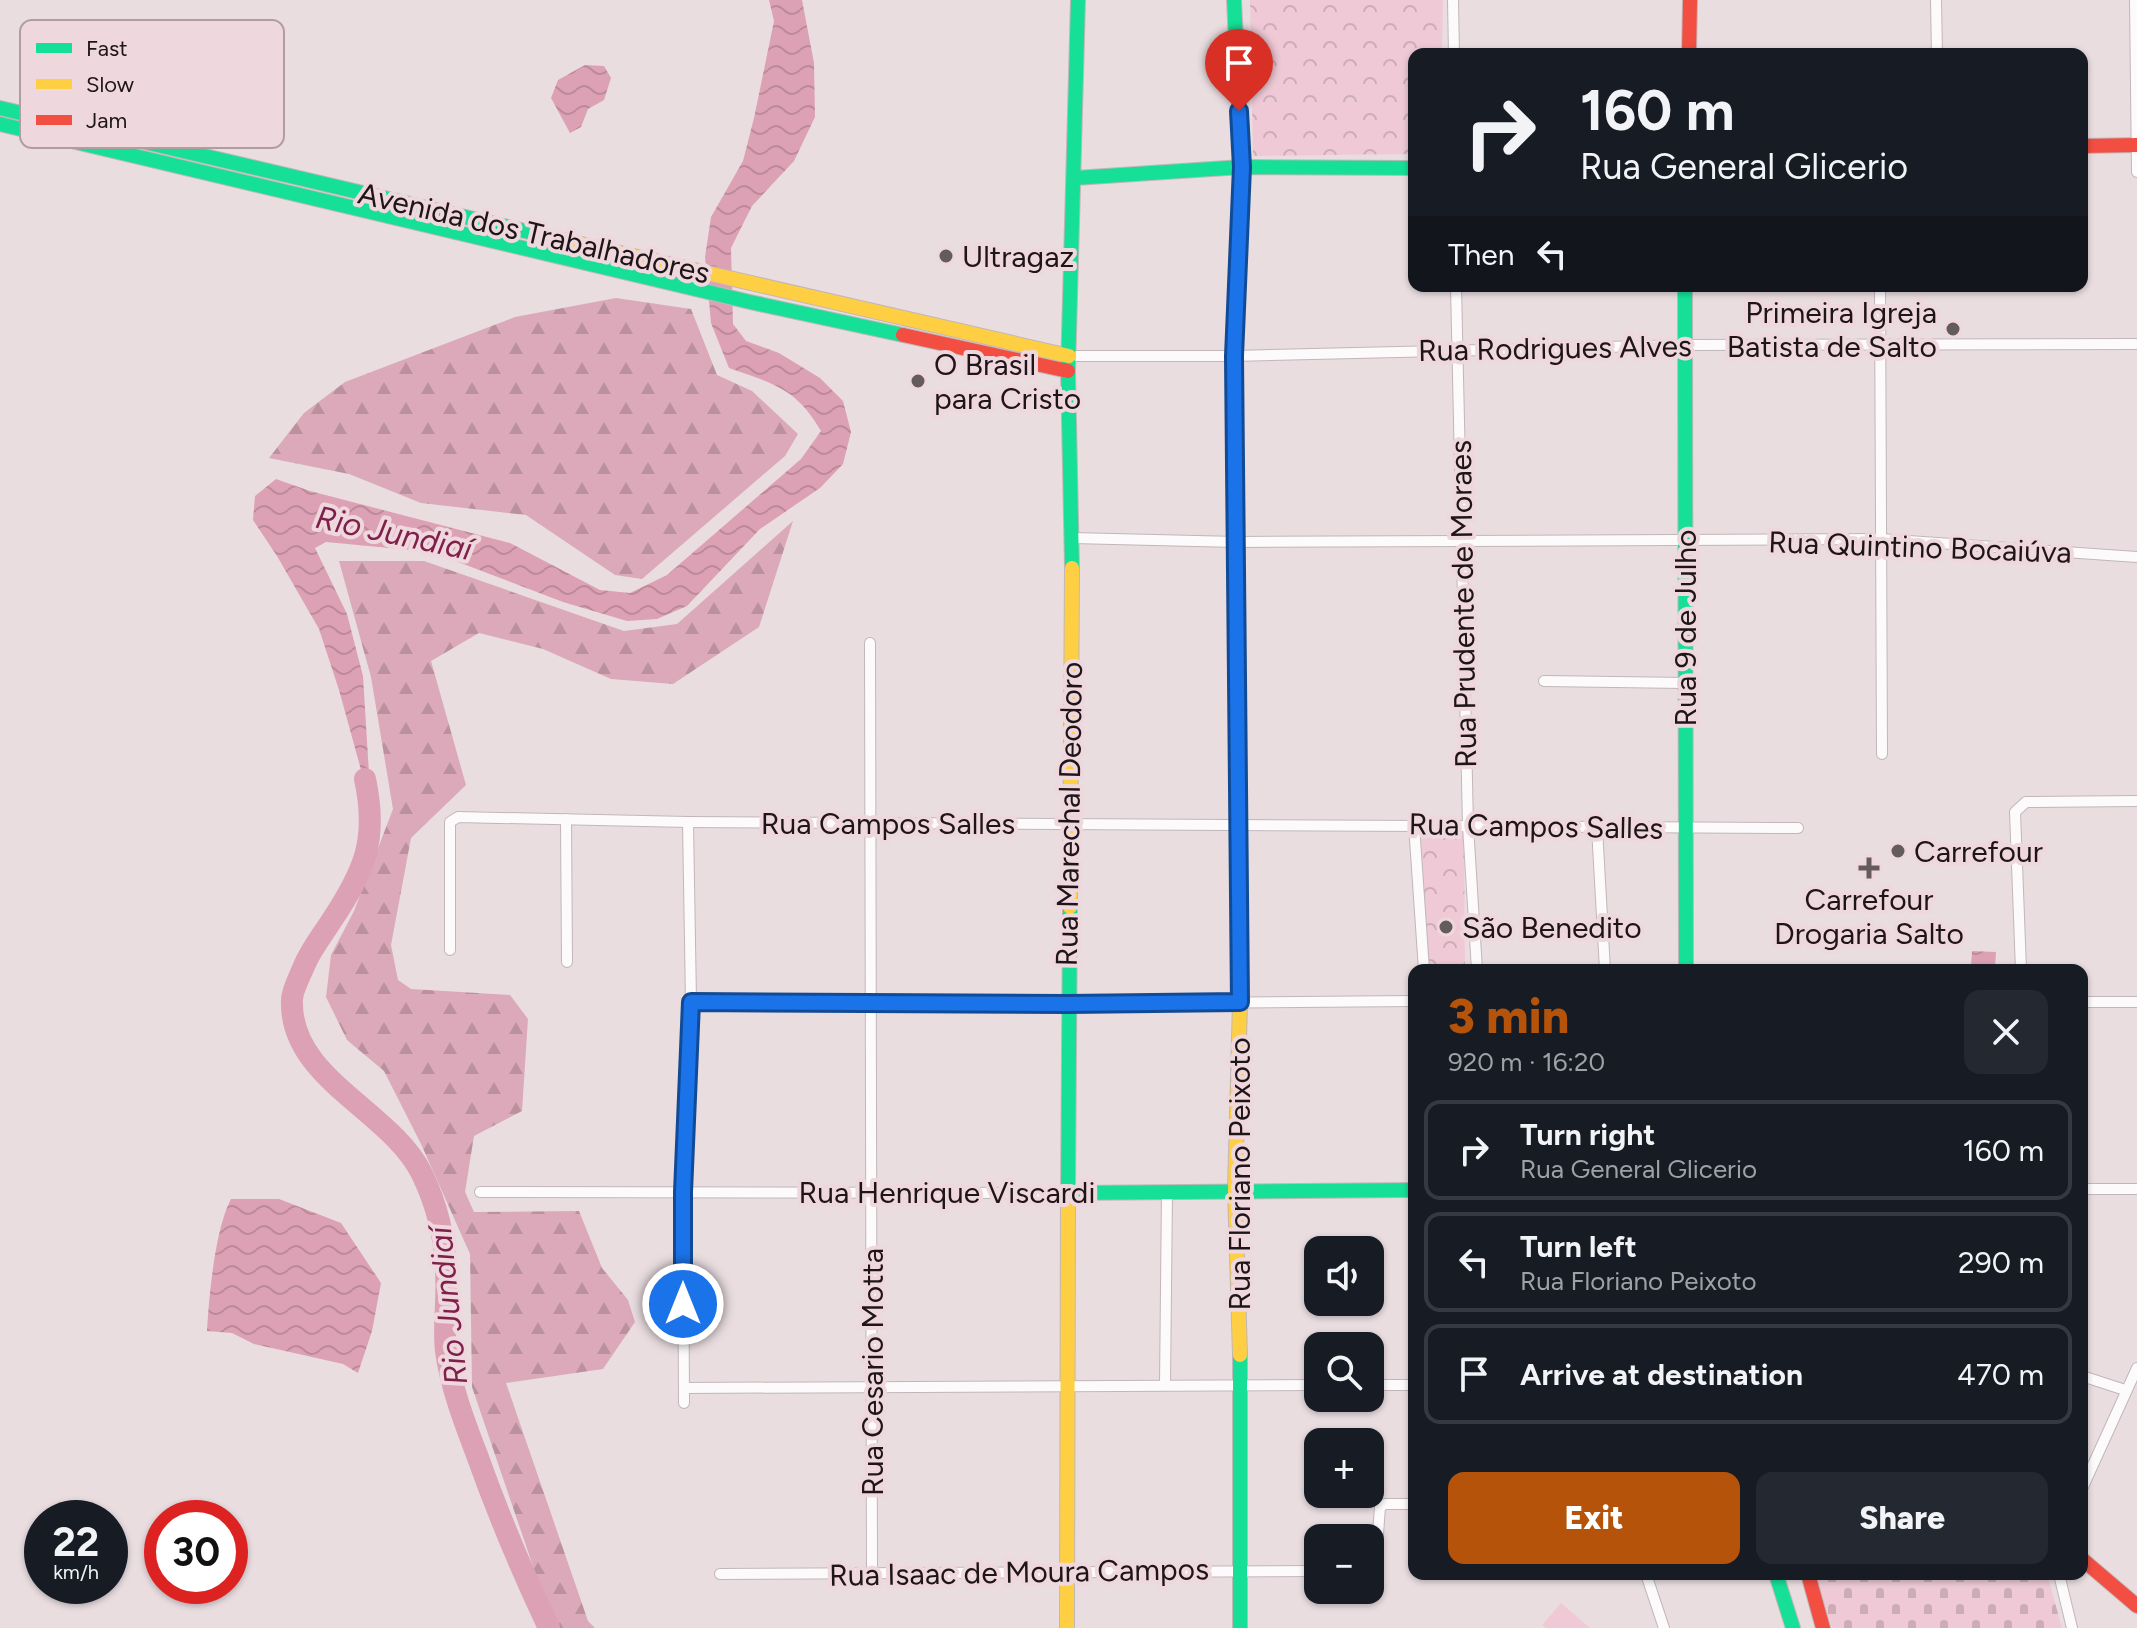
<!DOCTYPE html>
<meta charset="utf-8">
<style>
body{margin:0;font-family:Figtree,sans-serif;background:#242831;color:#f1f3f6;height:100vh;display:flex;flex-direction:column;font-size:30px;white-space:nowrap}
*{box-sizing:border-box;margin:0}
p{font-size:26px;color:#9ea1a6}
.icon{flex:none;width:44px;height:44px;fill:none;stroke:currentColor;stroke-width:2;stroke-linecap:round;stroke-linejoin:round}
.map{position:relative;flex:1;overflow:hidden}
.panel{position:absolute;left:1408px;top:964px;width:680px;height:616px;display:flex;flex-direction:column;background:#171b24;border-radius:16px;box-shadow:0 2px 6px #0004}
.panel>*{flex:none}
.hud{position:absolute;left:1408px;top:48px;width:680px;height:244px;border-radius:16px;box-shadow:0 2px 6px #0004;background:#171b24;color:#f1f3f6;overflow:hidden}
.buttons{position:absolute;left:1304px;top:1236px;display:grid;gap:16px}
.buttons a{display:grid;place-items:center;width:80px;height:80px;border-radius:16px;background:#171b24;box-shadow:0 2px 6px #0004;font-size:40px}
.speed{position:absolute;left:24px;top:1500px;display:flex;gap:16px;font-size:40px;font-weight:700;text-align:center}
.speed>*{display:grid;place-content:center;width:104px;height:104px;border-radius:50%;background:#171b24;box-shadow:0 2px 6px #0004;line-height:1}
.speed small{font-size:20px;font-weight:400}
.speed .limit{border:12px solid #d22;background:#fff;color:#111}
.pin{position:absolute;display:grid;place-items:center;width:68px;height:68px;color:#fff;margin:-82px -34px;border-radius:50% 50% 50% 0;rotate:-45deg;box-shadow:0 0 8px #0007}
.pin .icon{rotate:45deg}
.me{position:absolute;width:88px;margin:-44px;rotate:0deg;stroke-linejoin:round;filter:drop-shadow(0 0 6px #0008)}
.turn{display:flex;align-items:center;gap:28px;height:168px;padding:0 40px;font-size:36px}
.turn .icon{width:104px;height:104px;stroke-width:2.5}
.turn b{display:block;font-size:56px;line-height:68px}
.then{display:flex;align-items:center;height:76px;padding:0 40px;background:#0003;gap:16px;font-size:30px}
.round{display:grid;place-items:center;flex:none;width:84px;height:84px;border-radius:16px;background:#242831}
.summary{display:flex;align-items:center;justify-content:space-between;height:136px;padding:0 40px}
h1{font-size:48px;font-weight:800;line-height:60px;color:#b45309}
.action{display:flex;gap:16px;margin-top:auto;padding:16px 40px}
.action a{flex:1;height:92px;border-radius:16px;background:#b45309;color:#fff;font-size:32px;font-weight:800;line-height:92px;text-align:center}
.action a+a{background:#242831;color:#f1f3f6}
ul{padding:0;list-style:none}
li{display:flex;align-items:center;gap:24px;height:100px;margin:0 16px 12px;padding:0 24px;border:4px solid #363941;border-radius:16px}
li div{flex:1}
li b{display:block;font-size:30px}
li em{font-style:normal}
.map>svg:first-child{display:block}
.forest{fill:url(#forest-firs)}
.cemetery{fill:url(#cemetery-stones)}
.park{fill:url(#park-crowns)}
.pitch{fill:#efcad6}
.water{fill:url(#water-waves)}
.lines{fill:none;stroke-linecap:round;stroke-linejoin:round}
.river{stroke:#dda1b5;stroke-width:22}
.street-casing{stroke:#c1b7ba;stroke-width:12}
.fast-casing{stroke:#c1b7ba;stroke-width:16}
.slow-casing{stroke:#c1b7ba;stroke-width:16}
.jam-casing{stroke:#c1b7ba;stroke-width:16}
.street{stroke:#fcfafa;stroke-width:10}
.fast{stroke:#16e098;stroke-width:14}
.slow{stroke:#ffcf43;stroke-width:14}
.jam{stroke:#f24e42;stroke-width:14}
.route-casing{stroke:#114b97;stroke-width:20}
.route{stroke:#1a73e8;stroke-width:14}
.poi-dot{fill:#645b5d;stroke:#efd7de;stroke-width:3}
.labels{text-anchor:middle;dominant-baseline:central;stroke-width:8;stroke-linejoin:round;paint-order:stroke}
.street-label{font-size:30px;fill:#1d1517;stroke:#efd7de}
.poi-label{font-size:30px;fill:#1d1517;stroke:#efd7de;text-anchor:start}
.water-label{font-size:32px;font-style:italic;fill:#7f204a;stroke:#efd7de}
.key{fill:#efd7de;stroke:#b09da2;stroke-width:2}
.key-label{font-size:22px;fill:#1d1517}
</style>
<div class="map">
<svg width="2137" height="1628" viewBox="0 0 2137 1628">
<defs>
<pattern id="forest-firs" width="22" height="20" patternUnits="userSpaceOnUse" patternTransform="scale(2)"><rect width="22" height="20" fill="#dba9ba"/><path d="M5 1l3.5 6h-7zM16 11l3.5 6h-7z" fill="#bc919f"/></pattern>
<pattern id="cemetery-stones" width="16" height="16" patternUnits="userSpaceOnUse" patternTransform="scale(2)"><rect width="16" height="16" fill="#efcad6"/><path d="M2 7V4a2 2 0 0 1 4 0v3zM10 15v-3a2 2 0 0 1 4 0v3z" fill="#ccadb7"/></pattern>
<pattern id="park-crowns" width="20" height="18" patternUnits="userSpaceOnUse" patternTransform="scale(2)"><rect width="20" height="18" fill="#efcad6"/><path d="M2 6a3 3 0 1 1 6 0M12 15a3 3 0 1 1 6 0" fill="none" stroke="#ccadb7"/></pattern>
<pattern id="water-waves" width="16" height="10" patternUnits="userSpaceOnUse" patternTransform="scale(2)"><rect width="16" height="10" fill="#dda1b5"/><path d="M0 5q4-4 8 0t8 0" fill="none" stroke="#bd8a9b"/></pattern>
</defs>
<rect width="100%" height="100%" fill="#e9dde0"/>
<g class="forest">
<polygon points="616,298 691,309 717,375 752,391 798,434 785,456 642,579 615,575 526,515 421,503 349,474 269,458 304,413 345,382 515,317"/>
<polygon points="793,521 759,627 673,684 611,679 543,649 479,633 431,661 466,785 411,838 391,945 398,980 411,989 510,995 528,1019 522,1111 474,1136 465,1192 474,1212 579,1211 602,1268 628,1300 635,1322 603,1369 506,1383 588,1621 595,1628 554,1628 472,1387 470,1254 421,1144 384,1071 347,1040 326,997 331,955 354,911 393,809 371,677 339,561 424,561 624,631 677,624"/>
</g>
<polygon class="cemetery" points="1816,1574 2047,1574 2062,1628 1832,1628"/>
<g class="park">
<polygon points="1250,0 1443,0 1442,54 1414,54 1414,154 1253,156"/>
<polygon points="1419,830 1464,830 1465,970 1425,970"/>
</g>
<polygon class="pitch" points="1561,1603 1590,1628 1546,1628 1542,1625"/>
<g class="water">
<path d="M769 0H802L814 63 815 117 794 161 752 206 731 248 733 324 746 341 779 353 820 378 843 401 851 432 843 464 820 488 760 529 687 606 657 619 627 621 563 602 432 552 326 542 315 548 347 614 363 676 371 806 339 690 319 629 277 556 253 520 255 496 276 479 310 491 510 543 600 590 630 593 667 575 801 459 821 431C796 388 774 384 729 368L711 323 705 257 711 217 743 161 754 118 774 21Z"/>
<polygon points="585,65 604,66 611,78 604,100 588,109 581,127 570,133 551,98 558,80"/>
<polygon points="1972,951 1996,952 1995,967 1971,966"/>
<path d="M231 1199H279L341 1223 381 1283 372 1331 358 1373 343 1364 254 1344 232 1333 207 1331C209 1296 215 1229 231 1199Z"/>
</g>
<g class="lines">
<path class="river" d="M365 779C378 839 365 870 332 920 322 936 311 949 304 966 300 976 292 990 292 1000 289 1079 391 1110 422 1174 437 1205 445 1237 446 1272 448 1298 443 1325 446 1351 451 1387 464 1421 477 1455 498 1514 522 1571 549 1628"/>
<g class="street-casing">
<g id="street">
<polyline points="1453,0 1454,54"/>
<polyline points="1936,0 1937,54"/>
<polyline points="2135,0 2137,172"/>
<polyline points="1456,286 1468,826 1477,970"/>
<polyline points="1880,286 1882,754"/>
<polyline points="1069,356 1234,356 1685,345 2137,344"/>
<polyline points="1072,538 1237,542 1880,539 2137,557"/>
<polyline points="870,643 872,1573"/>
<polyline points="1544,681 1685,683"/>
<polyline points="566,819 567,962"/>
<polyline points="1414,825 1424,970"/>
<polyline points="1597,828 1605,970"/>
<polyline points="450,950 450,822 458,817 688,822 1798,828"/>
<polyline points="2021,970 2015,812 2026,802 2137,801"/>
<polyline points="691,1002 1067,1004 1414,1001"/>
<polyline points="2082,1002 2137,1002"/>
<polyline points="2082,1189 2137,1189"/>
<polyline points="480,1192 1068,1193"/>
<polyline points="2082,1376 2125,1390"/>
<polyline points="1165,1385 1167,1191"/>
<polyline points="1370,1385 1414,1385"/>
<polyline points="684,1388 1318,1385"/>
<polyline points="684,1403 683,1192 691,1002 688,822"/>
<polyline points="2082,1489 2137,1368"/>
<polyline points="1370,1569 1376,1561 1380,1507 1385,1504 1414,1504"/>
<polyline points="720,1574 1318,1571"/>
<polyline points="1646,1574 1664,1628"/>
<polyline points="2059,1574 2072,1628"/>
</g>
</g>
<g class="fast-casing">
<g id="fast">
<polyline points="1234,0 1242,167 1234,356 1238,812"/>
<polyline points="0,108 546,236"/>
<polyline points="0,124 750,302 903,335"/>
<polyline points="1075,178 1242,167 1414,168"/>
<polyline points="1685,286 1686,970"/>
<polyline points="1072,568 1068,371 1078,0"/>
<polyline points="1070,907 1068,1193 1414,1190"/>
<polyline points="1776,1574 1793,1628"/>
<polyline points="1240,1628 1240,1355"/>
</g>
</g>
<g class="slow-casing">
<g id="slow">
<polyline points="546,236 1069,356"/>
<polyline points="1238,812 1240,1002 1235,1190 1240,1355"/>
<polyline points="1070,907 1072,568"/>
<polyline points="1067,1628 1068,1193"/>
</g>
</g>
<g class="jam-casing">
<g id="jam">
<polyline points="1689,54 1690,0"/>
<polyline points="2082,146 2137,145"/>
<polyline points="903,335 1068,371"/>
<polyline points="2082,1559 2137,1606"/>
<polyline points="1808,1574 1823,1628"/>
</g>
</g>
<use href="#street" class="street"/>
<use href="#fast" class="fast"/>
<use href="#slow" class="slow"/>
<use href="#jam" class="jam"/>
</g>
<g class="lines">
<g class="route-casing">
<polyline id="route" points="683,1304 683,1192 691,1002 1067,1004 1240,1002 1234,356 1242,167 1239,111"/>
</g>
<use href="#route" class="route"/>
</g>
<g class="poi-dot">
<circle cx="946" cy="256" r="8"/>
<circle cx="1953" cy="329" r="8"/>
<circle cx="918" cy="381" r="8"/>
<circle cx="1898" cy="851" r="8"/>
<path d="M1865 856h8v8h8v8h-8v8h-8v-8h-8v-8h8z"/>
<circle cx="1446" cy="927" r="8"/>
</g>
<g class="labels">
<g class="street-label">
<text transform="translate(534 233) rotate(13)">Avenida dos Trabalhadores</text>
<text transform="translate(1555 348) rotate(-1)">Rua Rodrigues Alves</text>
<text transform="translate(1920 547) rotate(2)">Rua Quintino Bocaiúva</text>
<text transform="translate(1463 604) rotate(-91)">Rua Prudente de Moraes</text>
<text transform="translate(1685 628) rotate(-90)">Rua 9 de Julho</text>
<text transform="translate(1069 814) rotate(-89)">Rua Marechal Deodoro</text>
<text x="888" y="823">Rua Campos Salles</text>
<text transform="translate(1536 826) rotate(1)">Rua Campos Salles</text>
<text transform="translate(1239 1174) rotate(-90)">Rua Floriano Peixoto</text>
<text x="947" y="1192">Rua Henrique Viscardi</text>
<text transform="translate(872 1372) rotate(-90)">Rua Cesario Motta</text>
<text transform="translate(1019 1572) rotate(-1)">Rua Isaac de Moura Campos</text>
</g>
<g class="poi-label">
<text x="962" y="256">Ultragaz</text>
<text x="1937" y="312" text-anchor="end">Primeira Igreja<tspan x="1937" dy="34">Batista de Salto</tspan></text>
<text x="934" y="364">O Brasil<tspan x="934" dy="34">para Cristo</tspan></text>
<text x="1914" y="851">Carrefour</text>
<text x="1869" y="899" text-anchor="middle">Carrefour<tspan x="1869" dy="34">Drogaria Salto</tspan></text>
<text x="1462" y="927">São Benedito</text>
</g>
<g class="water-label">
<text transform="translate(394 533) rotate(12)">Rio Jundiaí</text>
<text transform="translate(448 1306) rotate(-96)">Rio Jundiaí</text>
</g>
</g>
<rect x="20" y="20" width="264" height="128" rx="12" class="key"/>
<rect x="36" y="43" width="36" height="10" fill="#16e098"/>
<rect x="36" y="79" width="36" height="10" fill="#ffcf43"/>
<rect x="36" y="115" width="36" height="10" fill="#f24e42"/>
<g class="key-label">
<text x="86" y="56">Fast</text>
<text x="86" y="92">Slow</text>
<text x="86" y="128">Jam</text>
</g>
</svg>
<div class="buttons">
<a><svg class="icon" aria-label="sound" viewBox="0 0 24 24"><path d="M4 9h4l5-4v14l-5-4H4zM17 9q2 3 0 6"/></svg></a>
<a><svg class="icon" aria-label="search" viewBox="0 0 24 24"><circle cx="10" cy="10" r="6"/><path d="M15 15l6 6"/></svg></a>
<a>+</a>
<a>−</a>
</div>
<div class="speed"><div>22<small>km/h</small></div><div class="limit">30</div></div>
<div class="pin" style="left:1239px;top:111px;background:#d93025"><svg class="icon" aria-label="arrive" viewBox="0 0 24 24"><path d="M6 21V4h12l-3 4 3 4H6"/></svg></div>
<svg class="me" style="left:683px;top:1304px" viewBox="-20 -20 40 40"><circle r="17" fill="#1a73e8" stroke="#fff" stroke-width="3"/><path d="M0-11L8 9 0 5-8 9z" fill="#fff"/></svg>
<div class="hud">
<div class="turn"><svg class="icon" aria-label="right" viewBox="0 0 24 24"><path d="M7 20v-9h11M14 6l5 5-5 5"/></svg><div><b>160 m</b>Rua General Glicerio</div></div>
<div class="then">Then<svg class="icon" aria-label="left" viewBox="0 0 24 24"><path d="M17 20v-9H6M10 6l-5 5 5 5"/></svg></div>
</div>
<section class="panel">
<div class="summary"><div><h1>3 min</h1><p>920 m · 16:20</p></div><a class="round"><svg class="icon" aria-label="close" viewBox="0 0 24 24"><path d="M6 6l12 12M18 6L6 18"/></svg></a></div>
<ul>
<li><svg class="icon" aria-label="right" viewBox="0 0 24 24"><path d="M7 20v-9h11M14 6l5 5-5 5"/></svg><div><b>Turn right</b><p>Rua General Glicerio</p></div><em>160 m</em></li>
<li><svg class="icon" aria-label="left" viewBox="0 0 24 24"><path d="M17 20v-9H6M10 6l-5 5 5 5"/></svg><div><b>Turn left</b><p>Rua Floriano Peixoto</p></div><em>290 m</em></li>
<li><svg class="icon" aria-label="arrive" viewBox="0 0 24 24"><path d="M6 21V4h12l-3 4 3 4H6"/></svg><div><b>Arrive at destination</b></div><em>470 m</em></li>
</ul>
<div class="action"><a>Exit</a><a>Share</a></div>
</section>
</div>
